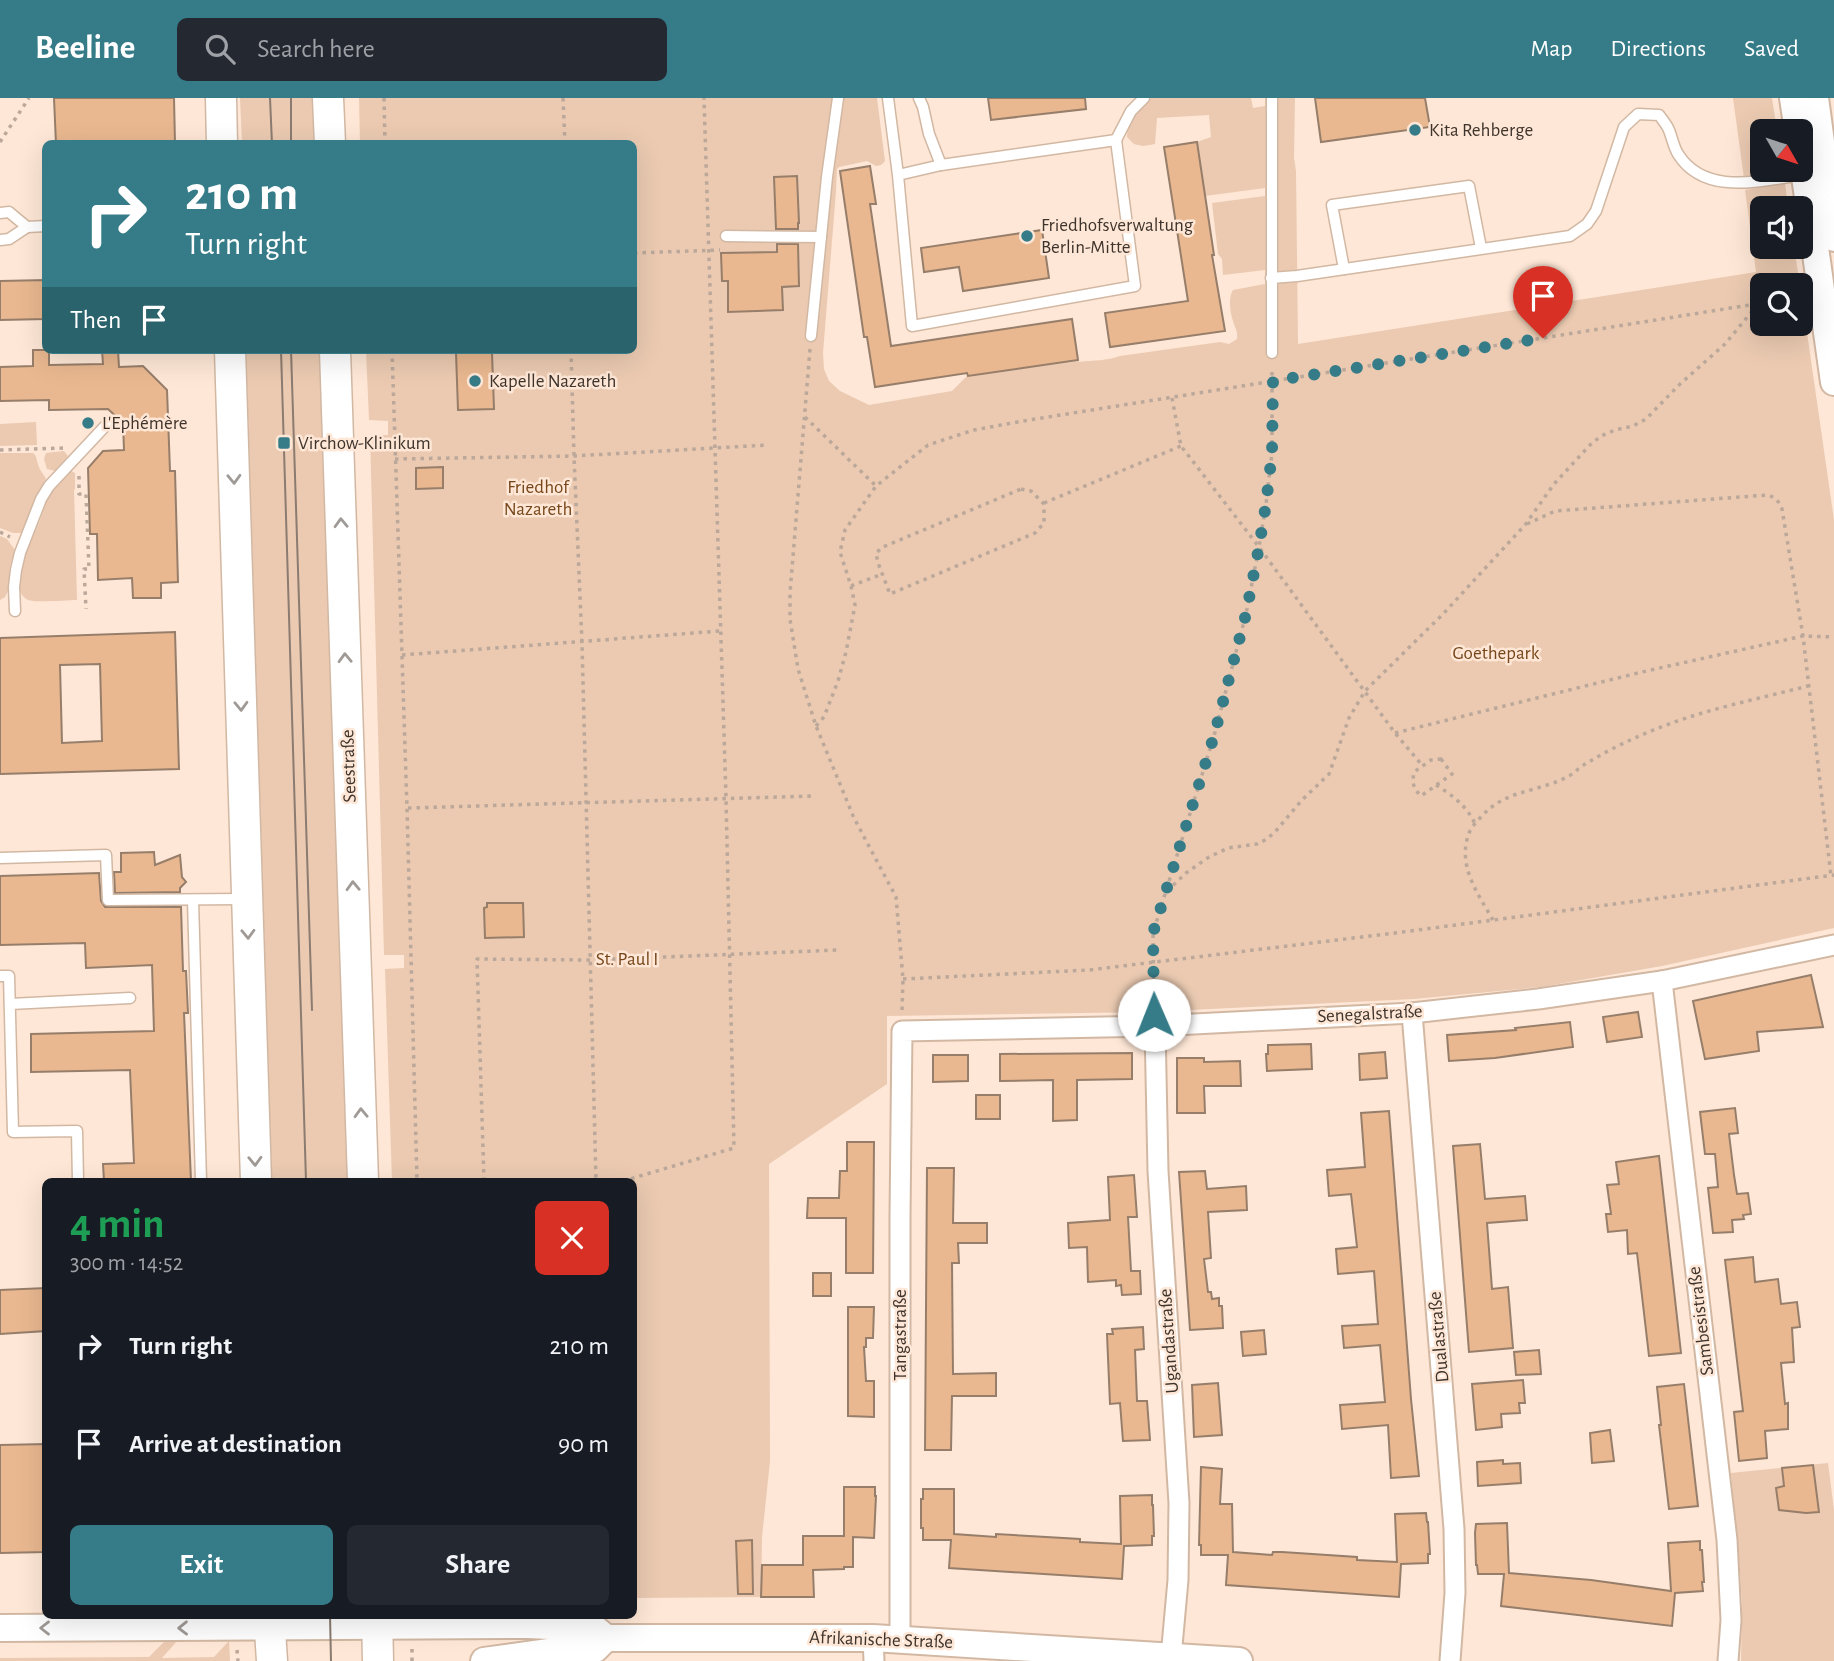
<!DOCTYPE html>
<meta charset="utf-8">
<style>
body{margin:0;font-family:"Alegreya Sans",sans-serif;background:#242831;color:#f1f3f6;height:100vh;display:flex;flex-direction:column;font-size:26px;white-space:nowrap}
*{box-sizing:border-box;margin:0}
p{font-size:23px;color:#9ea1a6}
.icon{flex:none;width:38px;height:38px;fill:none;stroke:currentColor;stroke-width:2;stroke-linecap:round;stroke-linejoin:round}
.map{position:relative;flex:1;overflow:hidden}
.side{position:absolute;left:42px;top:1080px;width:595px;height:441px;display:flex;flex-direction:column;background:#171b24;border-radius:10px;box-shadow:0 7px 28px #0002}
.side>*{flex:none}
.banner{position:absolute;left:42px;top:42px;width:595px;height:214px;border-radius:10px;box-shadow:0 7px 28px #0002;background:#367c88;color:#fff;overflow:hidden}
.needle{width:46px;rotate:129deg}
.tools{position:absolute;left:1750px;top:21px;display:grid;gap:14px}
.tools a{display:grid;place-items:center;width:63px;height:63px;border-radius:10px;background:#171b24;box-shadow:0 7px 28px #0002;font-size:35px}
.pin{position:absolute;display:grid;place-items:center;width:60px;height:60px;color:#fff;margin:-72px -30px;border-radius:50% 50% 50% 0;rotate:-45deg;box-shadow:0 0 7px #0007}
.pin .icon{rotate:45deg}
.me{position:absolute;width:77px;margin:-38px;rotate:359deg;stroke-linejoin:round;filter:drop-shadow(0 0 5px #0008)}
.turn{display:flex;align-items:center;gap:24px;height:147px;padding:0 28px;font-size:32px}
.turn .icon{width:91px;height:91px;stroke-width:2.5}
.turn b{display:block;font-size:49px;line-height:60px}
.then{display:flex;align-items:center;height:66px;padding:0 28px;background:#0003;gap:14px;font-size:26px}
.round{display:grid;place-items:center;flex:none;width:74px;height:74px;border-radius:10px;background:#242831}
.headline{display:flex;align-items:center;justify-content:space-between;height:119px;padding:0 28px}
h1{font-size:42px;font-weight:600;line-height:52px;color:#1e9e55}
.cta{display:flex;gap:14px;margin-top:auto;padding:14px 28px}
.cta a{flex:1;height:80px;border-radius:10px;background:#367c88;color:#fff;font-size:28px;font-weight:600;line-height:80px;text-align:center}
.cta a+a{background:#242831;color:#f1f3f6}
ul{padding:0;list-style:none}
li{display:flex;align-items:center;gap:21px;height:98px;padding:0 28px}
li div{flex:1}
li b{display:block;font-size:26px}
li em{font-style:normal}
header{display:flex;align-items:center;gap:42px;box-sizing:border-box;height:98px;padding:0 35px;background:#367c88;color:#fff}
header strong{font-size:33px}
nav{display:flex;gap:38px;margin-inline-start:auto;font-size:24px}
.search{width:490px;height:63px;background:#242831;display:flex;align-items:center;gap:18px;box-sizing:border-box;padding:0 24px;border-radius:10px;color:#9ea1a6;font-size:26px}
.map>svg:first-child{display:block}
.green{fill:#ebcab1}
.building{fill:#e9b890;stroke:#977e6a;stroke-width:2;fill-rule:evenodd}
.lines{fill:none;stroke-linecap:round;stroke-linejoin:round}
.lane-casing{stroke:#d2b8a3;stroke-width:13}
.street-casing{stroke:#d2b8a3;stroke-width:23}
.secondary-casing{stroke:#d2b8a3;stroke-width:30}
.primary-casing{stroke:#d2b8a3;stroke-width:33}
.path{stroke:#bba89a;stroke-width:3.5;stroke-dasharray:3.5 5;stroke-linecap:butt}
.lane{stroke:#fff;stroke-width:10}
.street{stroke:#fff;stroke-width:19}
.secondary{stroke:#fff;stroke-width:26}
.primary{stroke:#fff;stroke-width:30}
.tram{stroke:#8b7b70;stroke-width:2}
.oneway{stroke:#9f9a96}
.route{stroke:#367c88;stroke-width:12;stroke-dasharray:0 21.6}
.poi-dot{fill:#367c88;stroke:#fee7d6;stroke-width:2.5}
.labels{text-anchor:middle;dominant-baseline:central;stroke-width:5;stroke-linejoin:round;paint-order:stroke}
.poi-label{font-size:19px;fill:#3f342c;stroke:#fee7d6;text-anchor:start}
.park-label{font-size:19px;fill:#77471b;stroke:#fee7d6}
.street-label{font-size:19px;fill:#3f342c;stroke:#fee7d6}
</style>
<header>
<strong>Beeline</strong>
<div class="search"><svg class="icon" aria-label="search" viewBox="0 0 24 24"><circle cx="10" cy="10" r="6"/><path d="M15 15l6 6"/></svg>Search here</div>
<nav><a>Map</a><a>Directions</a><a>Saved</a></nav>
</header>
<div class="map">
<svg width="1834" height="1563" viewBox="0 0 1834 1563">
<rect width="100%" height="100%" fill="#fee7d6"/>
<g class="green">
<polygon points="240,0 318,0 319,45 242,45"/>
<path d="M359 0H877L885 63 881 67 876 68 867 63 839 69 837 71 836 93 823 255 824 271 829 283 840 293 869 307 952 293 968 277 1078 262 1079 264C1094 262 1107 263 1120 258L1220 244 1229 246 1237 241C1238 232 1235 231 1233 223 1230 214 1228 200 1233 192L1265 186V172L1223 177 1222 161 1218 156 1212 105 1265 98V90L1205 98 1197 44 1211 39 1209 17 1157 20 1155 46 1143 48 1134 46 1127 39 1128 22 1151 0H1251L1253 10 1265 8V0H1295L1294 60 1296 73 1298 246 1756 174 1745 92 1785 85 1788 110H1762V149H1794L1800 187H1762V226H1801V193L1834 422V830L1662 868 1541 889 1414 901 1148 914 887 918V986L769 1066 770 1363 762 1439 761 1499 634 1500V1083H392L385 871 404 870V857H384L370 337H388V323L369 322 366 252H634V46L360 45Z"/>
<polygon points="1733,0 1772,0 1777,33 1762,33 1762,72 1783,72 1783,75 1744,80"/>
<polygon points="246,252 324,252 350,1083 272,1083"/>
<polygon points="36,324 37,347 0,348 0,326"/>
<polygon points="64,353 68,358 55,373 47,371 44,361 46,355"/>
<path d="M0 355H33C37 358 36 361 38 366 39 372 44 376 46 381L36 398 25 431 21 435H13L0 430Z"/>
<path d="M71 373 75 375V391L74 392 77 502C67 502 35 505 28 502 5 490 32 442 38 427 43 416 45 403 52 392 57 385 65 379 71 373Z"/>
<polygon points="0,438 7,441 15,452 10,468 8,493 5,499 0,502"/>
<polygon points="1828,1365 1834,1412 1834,1563 1741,1563 1742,1505 1740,1474 1731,1375"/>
<polygon points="165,1543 177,1543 162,1560 214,1559 229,1543 230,1563 0,1563 0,1560 149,1559"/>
</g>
<g class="building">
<polygon points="54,0 174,0 175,46 56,46"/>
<polygon points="988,0 1085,0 1086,11 991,22"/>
<polygon points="1315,0 1425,0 1430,29 1321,44"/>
<polygon points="1197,44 1214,157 1212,157 1225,233 1110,249 1105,215 1188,203 1164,49"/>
<polygon points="870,68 876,106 870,106 891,248 1072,221 1078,262 968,278 967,275 875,289 867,239 864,239 840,73"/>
<polygon points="797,78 799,125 798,125 798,131 776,131 774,79"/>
<polygon points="1042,132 1049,180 963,193 959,169 924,174 921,150"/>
<polygon points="777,146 798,146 799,188 782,189 783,212 728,214 728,183 722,183 721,155 777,154"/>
<polygon points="46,182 46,221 0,222 0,183"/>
<polygon points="33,252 49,252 49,267 103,266 102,252 118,252 119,269 143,268 167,292 170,373 175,373 178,484 161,485 161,500 133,500 132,480 98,482 97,436 90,436 88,370 103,353 124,352 123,325 108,311 49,312 49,302 0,303 0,269 33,268"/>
<polygon points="456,255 492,255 494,311 458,312"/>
<polygon points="443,369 443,390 416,391 416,370"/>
<path d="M175 534 179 671 0 676V540ZM100 566 102 643 62 645 60 567Z"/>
<polygon points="154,754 155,767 180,757 182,779 186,784 180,790 180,794 115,795 114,774 121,774 121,755"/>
<polygon points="99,775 101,803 105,809 181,809 183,873 186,873 188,915 184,915 191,1083 104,1083 103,1066 134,1065 130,972 31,974 31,936 154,933 152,867 86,870 85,845 0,847 0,778"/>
<polygon points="487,805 523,805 524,839 485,840 484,810 487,809"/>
<polygon points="1811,877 1823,929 1757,934 1759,953 1705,961 1693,903"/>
<polygon points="1638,914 1642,939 1607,944 1603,919"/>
<polygon points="1570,924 1573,949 1495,960 1449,963 1447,937 1516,932 1515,930"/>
<polygon points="1311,946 1312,971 1267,973 1266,956 1268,956 1268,947"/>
<polygon points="1385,954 1387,980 1360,982 1359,956"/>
<polygon points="1132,955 1132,981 1077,982 1077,1022 1053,1023 1053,982 1000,983 1000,956"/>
<polygon points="933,957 968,957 968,983 933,984"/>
<polygon points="1177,960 1204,960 1204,964 1240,963 1241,988 1204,988 1205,1015 1177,1015"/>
<rect x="976" y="997" width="24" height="24"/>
<polygon points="1735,1010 1738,1035 1729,1036 1734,1077 1737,1096 1748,1095 1751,1116 1743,1117 1744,1121 1732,1122 1733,1134 1713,1135 1708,1090 1718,1089 1715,1056 1705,1056 1700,1014"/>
<polygon points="1389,1013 1411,1301 1419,1378 1391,1380 1388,1327 1342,1331 1340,1307 1385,1304 1380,1247 1344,1250 1342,1228 1378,1226 1374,1173 1338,1176 1336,1151 1357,1149 1351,1096 1329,1098 1327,1072 1365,1069 1361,1015"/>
<polygon points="847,1044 874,1044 873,1175 846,1175 846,1120 807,1120 808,1100 839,1100 840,1073 847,1073"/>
<polygon points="1480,1046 1485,1101 1525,1098 1527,1122 1487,1125 1492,1191 1508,1189 1513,1250 1469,1254 1453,1048"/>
<polygon points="1659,1058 1681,1255 1649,1258 1637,1155 1628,1156 1627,1132 1608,1134 1606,1116 1611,1116 1607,1087 1619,1086 1616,1064"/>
<polygon points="927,1070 954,1070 953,1125 987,1125 987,1145 958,1145 959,1165 952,1165 953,1276 996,1275 996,1298 952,1298 951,1352 925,1352"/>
<polygon points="1205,1073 1207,1091 1246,1088 1247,1112 1208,1114 1211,1160 1204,1161 1208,1194 1211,1194 1212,1201 1219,1200 1219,1208 1222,1208 1223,1230 1190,1232 1179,1074"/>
<polygon points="1134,1077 1137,1119 1128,1119 1131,1173 1140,1173 1141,1196 1122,1197 1121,1187 1116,1188 1116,1182 1088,1184 1087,1149 1069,1150 1068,1125 1110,1122 1108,1079"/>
<polygon points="1753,1159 1755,1184 1778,1181 1781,1206 1797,1204 1800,1229 1792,1230 1794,1264 1781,1265 1785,1306 1788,1305 1788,1331 1765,1333 1767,1360 1739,1363 1734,1314 1743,1313 1725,1162"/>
<rect x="813" y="1175" width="18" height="23"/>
<polygon points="46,1190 46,1233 0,1236 0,1192"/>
<polygon points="848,1209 874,1209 873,1240 866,1240 866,1249 864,1249 866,1283 874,1283 874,1319 848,1318"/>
<polygon points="1143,1229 1144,1251 1135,1252 1137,1303 1147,1303 1150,1342 1123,1343 1120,1305 1110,1306 1107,1236 1113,1236 1112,1231"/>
<polygon points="1264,1232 1266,1256 1243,1258 1241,1234"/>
<polygon points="1539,1252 1541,1276 1516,1277 1514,1254"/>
<polygon points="1523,1282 1525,1305 1519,1305 1520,1315 1501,1316 1502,1329 1476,1332 1472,1286"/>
<polygon points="1218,1285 1222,1337 1194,1339 1192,1287"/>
<polygon points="1684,1286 1698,1408 1669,1411 1659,1327 1661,1327 1657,1289"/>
<polygon points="1610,1332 1614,1363 1592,1365 1590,1335"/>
<polygon points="46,1346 46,1454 0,1455 0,1347"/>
<polygon points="1503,1362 1503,1366 1520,1365 1521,1385 1478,1388 1477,1364"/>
<polygon points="1813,1367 1819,1414 1806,1415 1779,1412 1776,1390 1784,1388 1782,1370"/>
<polygon points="1201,1369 1222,1371 1220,1406 1232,1406 1233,1454 1272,1457 1273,1454 1282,1454 1357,1459 1357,1462 1397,1464 1395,1416 1426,1415 1427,1424 1428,1424 1430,1456 1428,1456 1428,1465 1401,1466 1399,1499 1226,1487 1228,1457 1201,1457 1201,1447 1199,1447"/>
<polygon points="844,1389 875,1389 875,1398 876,1398 874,1440 853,1439 853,1469 844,1469 844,1471 813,1472 814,1499 761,1499 762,1467 803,1467 803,1438 844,1438"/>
<polygon points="923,1391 954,1391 954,1436 996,1439 996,1436 1080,1441 1080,1444 1121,1446 1120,1398 1152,1397 1152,1407 1153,1407 1154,1438 1152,1438 1152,1447 1124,1448 1122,1481 949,1470 951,1442 923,1442 923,1430 921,1430 921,1401 923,1401"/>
<polygon points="1507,1425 1509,1475 1591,1482 1671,1493 1668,1445 1700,1443 1700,1452 1702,1452 1704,1484 1702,1484 1703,1493 1675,1495 1672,1528 1501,1508 1504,1476 1478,1476 1477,1467 1476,1467 1475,1435 1476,1426"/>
<polygon points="752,1442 753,1496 738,1496 736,1443"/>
</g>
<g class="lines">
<g class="lane-casing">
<g id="lane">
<polyline points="888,0 898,77 912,228 1135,188 1116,42 941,67 898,77"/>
<polyline points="919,0 923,9 929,36 941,67"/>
<polyline points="1116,42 1131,13 1144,0"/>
<polyline points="0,115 9,114 27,129"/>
<polyline points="27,129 46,128"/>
<polyline points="726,138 821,139"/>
<polyline points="0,142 9,141 27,129"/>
<polyline points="1344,171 1332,107 1469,88 1481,150"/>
<path d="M1271 180 1297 178 1570 138 1587 126 1596 113 1624 29 1638 16 1659 17C1662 21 1666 26 1668 30 1672 38 1673 48 1678 56 1705 99 1762 82 1803 77"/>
<polyline points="811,238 827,79 838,0"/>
<polyline points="1272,255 1272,0"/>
<polyline points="15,513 14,489 16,472 20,455 41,401 49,388 109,324"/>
<polyline points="0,760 106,757 108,802 243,801"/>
<polyline points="193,802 201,1083"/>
<polyline points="0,878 9,878 13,1034 77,1033 78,1083"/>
<polyline points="10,906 130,900"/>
</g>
</g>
<g class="street-casing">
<g id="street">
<polyline points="1662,883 1727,1442 1731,1522 1728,1563"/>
<polyline points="1412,915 1454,1431 1455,1495 1450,1563"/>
<polyline points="1155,928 1158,1073 1179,1405 1178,1482 1171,1559"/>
<polyline points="873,1540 874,1563"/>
<polyline points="900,1542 900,1119 902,933 1155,928 1412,915 1538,901 1662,883 1834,847"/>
</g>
</g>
<g class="secondary-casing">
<g id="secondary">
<polyline points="1793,0 1798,33"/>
<polyline points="1815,0 1834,140"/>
<polyline points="1801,50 1834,284"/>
<polyline points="0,1530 528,1527 594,1530 606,1540 873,1540 1239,1563"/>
<polyline points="484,1563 549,1554 595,1551 606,1540"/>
</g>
</g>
<g class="primary-casing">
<g id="primary">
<polyline points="221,0 222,46"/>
<polyline points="328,0 330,46"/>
<polyline points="230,252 256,1083"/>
<polyline points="335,252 363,1083"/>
<polyline points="269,1517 272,1563"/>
<polyline points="377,1517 378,1563"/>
</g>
</g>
<g class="path">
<polyline points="384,0 385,46"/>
<polyline points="563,0 565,46"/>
<polyline points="0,44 29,0"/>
<polyline points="634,155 720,152"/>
<polyline points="810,251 790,495 790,521 798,571 816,628 854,720 896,799 903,881 902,913"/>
<polyline points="392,252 407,710 417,1083"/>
<polyline points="571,252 574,358 582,545 596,1083"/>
<polyline points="1172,300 1181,348 1259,449 1395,635 1422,667"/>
<polyline points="805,319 876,388"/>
<polyline points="0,352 64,350"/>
<polyline points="395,361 574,358 767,347"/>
<polyline points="79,378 79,396 86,396 89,471 84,471 86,511"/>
<polygon points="1021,391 1031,393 1044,406 1044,425 1035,435 890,496 878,465 876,455 883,449"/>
<polyline points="1044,405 1181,348"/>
<path d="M1527 426 1555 413 1767 397C1775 399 1779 403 1782 411L1803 538 1831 778"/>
<polyline points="0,434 10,439"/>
<polyline points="851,488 882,476"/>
<polyline points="402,557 720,533"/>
<polyline points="816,628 824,619 838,583 846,554 855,507 851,488 840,454 845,432 876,388 928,347 974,332 1023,323 1762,205"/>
<polyline points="1395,635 1642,574 1803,538 1834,539"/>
<path d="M1441 661 1452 676 1421 698C1413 690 1412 685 1414 674L1431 662Z"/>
<path d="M1436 687C1452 697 1467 708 1475 726"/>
<polyline points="408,710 812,698"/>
<polyline points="1167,793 1186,775 1209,759 1228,750 1257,746 1267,741 1275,734 1301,703 1329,676 1349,620 1365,593 1444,515 1525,427 1554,386 1590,347 1601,338 1615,332 1633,328 1646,321 1679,287 1725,246 1759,205"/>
<path d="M1493 822C1478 796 1458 769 1468 738 1470 731 1475 725 1480 720 1504 692 1534 695 1565 680 1573 677 1579 669 1587 665 1605 654 1625 644 1644 636 1696 613 1754 602 1808 588"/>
<polyline points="903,881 1089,872 1395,835 1834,777"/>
<polyline points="1154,908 1153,835 1214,638 1246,516 1259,449 1266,406 1272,355 1272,270"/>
<polyline points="484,1083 477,861 590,862 839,852"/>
<polyline points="623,1083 734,1050 726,700 704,0"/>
<polyline points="412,1551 412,1563"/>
<polyline points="237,1552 238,1563"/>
</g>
<use href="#lane" class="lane"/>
<use href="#street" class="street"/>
<use href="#secondary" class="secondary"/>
<use href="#primary" class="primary"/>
<g class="tram">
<polyline points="270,0 272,46"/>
<polyline points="291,46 291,0"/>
<polyline points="281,252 306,1083"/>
<polyline points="291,252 312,912"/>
<polyline points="330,1517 331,1563"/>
</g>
</g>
<defs><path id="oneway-chevron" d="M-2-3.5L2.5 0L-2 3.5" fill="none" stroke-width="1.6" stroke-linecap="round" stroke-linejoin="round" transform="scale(1.75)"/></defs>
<g class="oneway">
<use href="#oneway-chevron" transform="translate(234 381) rotate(88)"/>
<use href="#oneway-chevron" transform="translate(341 425) rotate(-92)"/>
<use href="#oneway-chevron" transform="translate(345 560) rotate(-92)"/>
<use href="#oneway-chevron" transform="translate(241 608) rotate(88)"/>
<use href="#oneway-chevron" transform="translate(353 788) rotate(-92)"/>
<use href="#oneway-chevron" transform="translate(248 836) rotate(88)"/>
<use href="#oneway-chevron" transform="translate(361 1015) rotate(-92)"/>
<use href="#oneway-chevron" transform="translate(255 1063) rotate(88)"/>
<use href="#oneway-chevron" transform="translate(45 1530) rotate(-180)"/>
<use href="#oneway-chevron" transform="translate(183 1530) rotate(179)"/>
</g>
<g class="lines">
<polyline class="route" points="1154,917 1153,835 1214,638 1246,516 1259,449 1266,406 1272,355 1273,283 1543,240"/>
</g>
<g class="poi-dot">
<circle cx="1415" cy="32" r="7"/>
<circle cx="1027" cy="138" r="7"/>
<circle cx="475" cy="283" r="7"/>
<circle cx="88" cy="325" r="7"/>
<rect x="277" y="338" width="14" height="14" rx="3.5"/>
</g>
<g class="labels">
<g class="poi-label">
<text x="1429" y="32">Kita Rehberge</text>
<text x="1041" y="127">Friedhofsverwaltung<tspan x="1041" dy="22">Berlin-Mitte</tspan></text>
<text x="489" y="283">Kapelle Nazareth</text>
<text x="102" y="325">L'Ephémère</text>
<text x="298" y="345">Virchow-Klinikum</text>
</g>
<g class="park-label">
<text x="538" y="389">Friedhof<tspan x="538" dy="22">Nazareth</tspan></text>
<text x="1496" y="555">Goethepark</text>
<text x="627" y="861">St. Paul I</text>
</g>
<g class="street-label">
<text transform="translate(349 668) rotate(-92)">Seestraße</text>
<text transform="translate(1370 916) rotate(-3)">Senegalstraße</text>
<text transform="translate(1701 1223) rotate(-97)">Sambesistraße</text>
<text transform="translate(900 1237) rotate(-90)">Tangastraße</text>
<text transform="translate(1439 1239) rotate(-95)">Dualastraße</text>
<text transform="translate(1169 1243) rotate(-94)">Ugandastraße</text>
<text transform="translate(881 1542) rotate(2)">Afrikanische Straße</text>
</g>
</g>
</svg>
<div class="tools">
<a><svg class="needle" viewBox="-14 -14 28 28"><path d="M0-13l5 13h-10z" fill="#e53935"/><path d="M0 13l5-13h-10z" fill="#9ea1a6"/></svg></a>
<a><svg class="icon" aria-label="sound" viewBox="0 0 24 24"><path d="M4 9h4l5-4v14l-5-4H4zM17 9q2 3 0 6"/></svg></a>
<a><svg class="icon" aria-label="search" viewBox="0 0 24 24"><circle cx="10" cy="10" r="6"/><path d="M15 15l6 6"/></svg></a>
</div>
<div class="pin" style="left:1543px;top:240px;background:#d93025"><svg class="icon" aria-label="arrive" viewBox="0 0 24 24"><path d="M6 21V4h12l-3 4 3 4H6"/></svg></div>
<svg class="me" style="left:1154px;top:917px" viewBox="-20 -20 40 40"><circle r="19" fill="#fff"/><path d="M0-13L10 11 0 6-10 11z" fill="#367c88"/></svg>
<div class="banner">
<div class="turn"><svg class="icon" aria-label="right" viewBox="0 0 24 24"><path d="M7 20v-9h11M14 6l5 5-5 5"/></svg><div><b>210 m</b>Turn right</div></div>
<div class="then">Then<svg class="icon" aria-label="arrive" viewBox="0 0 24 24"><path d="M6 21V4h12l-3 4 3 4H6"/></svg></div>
</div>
<section class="side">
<div class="headline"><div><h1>4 min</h1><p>300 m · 14:52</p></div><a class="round" style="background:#d93025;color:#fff"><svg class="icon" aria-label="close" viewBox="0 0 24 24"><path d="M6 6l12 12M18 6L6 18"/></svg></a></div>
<ul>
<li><svg class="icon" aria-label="right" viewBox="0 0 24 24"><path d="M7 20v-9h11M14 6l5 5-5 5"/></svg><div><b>Turn right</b></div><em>210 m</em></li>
<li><svg class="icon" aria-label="arrive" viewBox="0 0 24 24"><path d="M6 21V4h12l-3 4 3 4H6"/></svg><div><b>Arrive at destination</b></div><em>90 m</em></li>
</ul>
<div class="cta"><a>Exit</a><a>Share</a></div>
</section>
</div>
